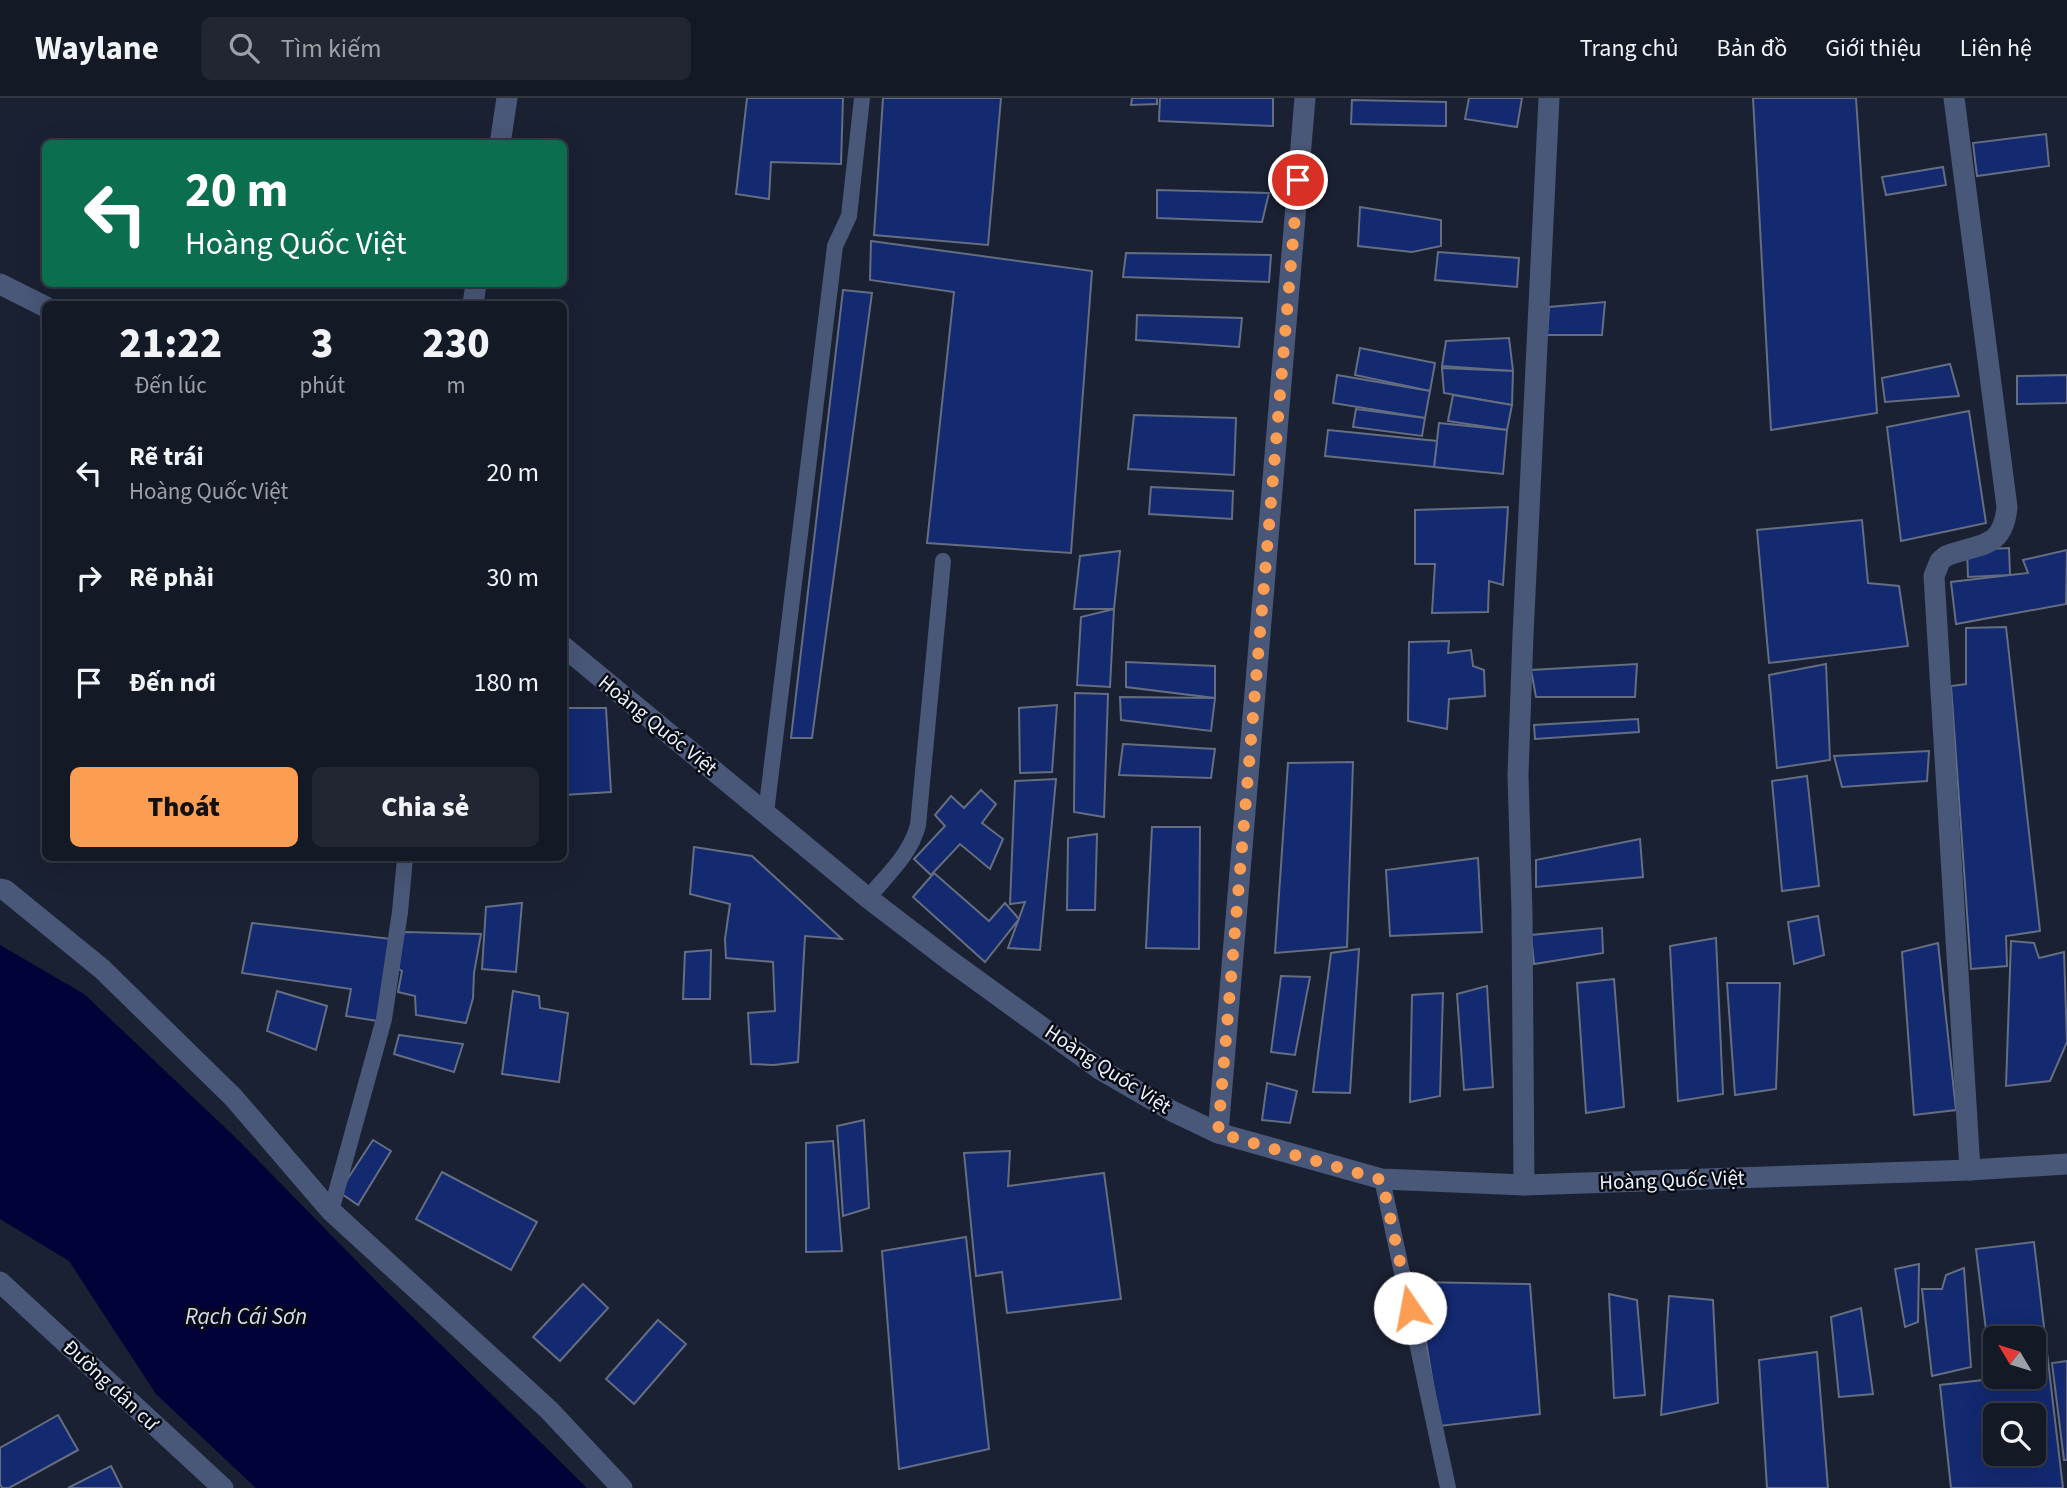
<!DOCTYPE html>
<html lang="vi">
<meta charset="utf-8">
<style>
body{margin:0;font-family:"Source Sans 3",sans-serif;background:#212632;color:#f1f3f6;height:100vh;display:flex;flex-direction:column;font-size:26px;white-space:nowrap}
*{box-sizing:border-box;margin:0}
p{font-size:23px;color:#9da0a7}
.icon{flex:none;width:38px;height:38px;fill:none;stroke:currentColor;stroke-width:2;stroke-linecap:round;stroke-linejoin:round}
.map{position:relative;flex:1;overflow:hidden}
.sheet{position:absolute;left:42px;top:203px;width:525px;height:560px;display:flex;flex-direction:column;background:#141926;border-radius:10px;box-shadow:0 7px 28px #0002,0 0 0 2px #333843}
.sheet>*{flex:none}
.banner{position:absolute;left:42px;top:42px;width:525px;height:147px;border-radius:10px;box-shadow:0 7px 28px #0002,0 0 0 2px #333843;background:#0b6e4f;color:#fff;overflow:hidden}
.needle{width:46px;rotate:308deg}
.controls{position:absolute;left:1983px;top:1228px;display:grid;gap:14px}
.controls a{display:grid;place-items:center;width:63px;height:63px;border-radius:10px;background:#141926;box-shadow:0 7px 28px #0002,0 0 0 2px #333843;font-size:35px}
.pin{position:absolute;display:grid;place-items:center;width:60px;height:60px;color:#fff;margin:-30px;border:4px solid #fff;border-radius:50%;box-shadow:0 2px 7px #0007}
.me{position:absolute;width:77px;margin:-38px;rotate:348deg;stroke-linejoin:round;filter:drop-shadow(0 0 5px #0008)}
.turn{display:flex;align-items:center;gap:24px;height:147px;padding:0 28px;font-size:32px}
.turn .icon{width:91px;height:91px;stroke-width:2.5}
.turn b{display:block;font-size:49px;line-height:60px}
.eta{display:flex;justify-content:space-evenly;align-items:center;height:119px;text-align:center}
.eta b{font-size:42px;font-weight:800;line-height:49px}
.primary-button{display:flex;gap:14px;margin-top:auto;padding:14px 28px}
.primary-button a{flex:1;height:80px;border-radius:10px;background:#fc9d54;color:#111;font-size:28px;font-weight:800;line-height:80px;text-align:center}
.primary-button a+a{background:#212632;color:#f1f3f6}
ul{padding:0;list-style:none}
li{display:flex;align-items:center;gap:21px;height:105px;padding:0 28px}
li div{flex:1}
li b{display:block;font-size:26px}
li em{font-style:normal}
header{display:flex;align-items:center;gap:42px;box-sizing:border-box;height:98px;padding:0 35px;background:#141926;border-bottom:2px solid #333843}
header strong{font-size:33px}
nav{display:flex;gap:38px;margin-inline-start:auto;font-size:24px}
.search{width:490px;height:63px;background:#212632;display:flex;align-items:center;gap:18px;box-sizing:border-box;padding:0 24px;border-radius:10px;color:#9da0a7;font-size:26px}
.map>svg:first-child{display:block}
.water{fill:#010237}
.building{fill:#132970;stroke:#646d81;stroke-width:2;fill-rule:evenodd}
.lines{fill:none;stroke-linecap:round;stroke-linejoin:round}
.service{stroke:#495778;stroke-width:16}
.minor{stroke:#495778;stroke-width:21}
.tertiary{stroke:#495778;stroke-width:21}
.route{stroke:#fc9d54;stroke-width:12;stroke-dasharray:0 21.6}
.labels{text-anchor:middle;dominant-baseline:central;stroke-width:5;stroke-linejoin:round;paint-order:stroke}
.street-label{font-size:21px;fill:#ebf1fc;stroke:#080b12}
.water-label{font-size:23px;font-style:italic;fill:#d5dff4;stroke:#080b12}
</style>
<header>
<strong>Waylane</strong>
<div class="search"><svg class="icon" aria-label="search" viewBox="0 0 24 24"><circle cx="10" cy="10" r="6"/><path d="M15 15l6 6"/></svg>Tìm kiếm</div>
<nav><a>Trang chủ</a><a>Bản đồ</a><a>Giới thiệu</a><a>Liên hệ</a></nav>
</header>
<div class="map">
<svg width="2067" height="1390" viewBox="0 0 2067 1390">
<rect width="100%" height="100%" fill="#1a2132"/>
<polygon class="water" points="0,847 84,896 236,1040 382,1189 587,1390 256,1390 156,1296 69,1163 0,1121"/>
<g class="building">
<polygon points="747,0 843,0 841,66 771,64 769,101 736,96"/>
<polygon points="883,0 1001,0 988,147 874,137"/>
<polygon points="1132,0 1157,0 1157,6 1131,7"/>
<polygon points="1160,0 1273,0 1273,28 1159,23"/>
<polygon points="1469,0 1522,0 1517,29 1465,21"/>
<polygon points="1753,0 1856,0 1877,315 1771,332"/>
<polygon points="1352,2 1446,4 1446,28 1351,26"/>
<polygon points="2046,36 2049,68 1977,78 1973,45"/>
<polygon points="1943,69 1946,87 1886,97 1882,79"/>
<polygon points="1157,92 1269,95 1262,124 1157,120"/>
<polygon points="1360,109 1441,122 1441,148 1412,154 1358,148"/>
<polygon points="871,143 1092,173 1071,455 927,445 954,194 870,182"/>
<polygon points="1438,154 1519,160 1517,189 1435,182"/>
<polygon points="1126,155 1271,157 1269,184 1123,179"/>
<polygon points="843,192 872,195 812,640 791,640"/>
<polygon points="1605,204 1602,237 1547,237 1549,209"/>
<polygon points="1137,217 1242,220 1239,249 1136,242"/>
<polygon points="1509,240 1513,273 1442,268 1446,243"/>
<polygon points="1360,250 1435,265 1430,293 1355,277"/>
<polygon points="1950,266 1959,298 1885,304 1882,280"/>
<polygon points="1442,270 1513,273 1512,307 1444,295"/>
<polygon points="1337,277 1430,293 1425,320 1333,305"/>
<polygon points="2067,277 2067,305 2017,306 2017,278"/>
<polygon points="1453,297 1512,307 1507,332 1448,323"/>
<polygon points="1356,311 1425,320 1422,338 1353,329"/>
<polygon points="1969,313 1986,425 1901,443 1887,329"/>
<polygon points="1134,317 1236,320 1234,377 1128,371"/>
<polygon points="1439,325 1507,332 1503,376 1434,369"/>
<polygon points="1328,332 1437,343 1434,369 1325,358"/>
<polygon points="1151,389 1233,393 1232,421 1149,416"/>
<polygon points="1508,409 1503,487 1489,483 1488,514 1432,515 1435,466 1415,466 1415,412"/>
<polygon points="1862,422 1868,485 1899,488 1908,548 1769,565 1757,432"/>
<polygon points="2009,450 2010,477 1968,479 1967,452"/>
<polygon points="2067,452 2066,506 1956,526 1951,484 2028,475 2023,462"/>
<polygon points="1120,453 1114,511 1074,511 1080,458"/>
<polygon points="1114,511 1110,589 1077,587 1081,519"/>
<polygon points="2006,529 2040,833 2006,838 2007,868 1971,871 1951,588 1966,586 1966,530"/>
<polygon points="1449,543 1448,555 1471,552 1473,568 1484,572 1485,598 1449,601 1447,631 1408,623 1409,544"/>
<polygon points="1126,564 1215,568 1215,600 1126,589"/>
<polygon points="1637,566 1635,599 1536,599 1531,572"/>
<polygon points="1826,566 1830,662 1777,670 1769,577"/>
<polygon points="1075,595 1108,596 1104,719 1074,714"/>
<polygon points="1120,599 1215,600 1211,633 1121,622"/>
<polygon points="1057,607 1052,674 1020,675 1019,610"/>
<polygon points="564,610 606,610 611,694 564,697"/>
<polygon points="1638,621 1639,634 1535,641 1534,627"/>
<polygon points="1123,646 1215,651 1211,680 1119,677"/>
<polygon points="1929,653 1927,683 1842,689 1834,658"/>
<polygon points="1353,664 1347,849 1275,855 1288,665"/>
<polygon points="1807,678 1819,788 1782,793 1772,683"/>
<polygon points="1056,681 1040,852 1008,850 1025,804 1010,806 1015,683"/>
<polygon points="981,692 996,706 982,725 1003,741 990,771 960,746 931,777 914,761 945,728 935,717 951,698 964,710"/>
<polygon points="1152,729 1200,729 1199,851 1146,850"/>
<polygon points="1097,736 1095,812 1067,812 1068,740"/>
<polygon points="1640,741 1643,779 1536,789 1536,762"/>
<polygon points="694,749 752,758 842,841 805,838 798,964 774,967 751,966 748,915 775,913 773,864 726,860 725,841 730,806 690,796"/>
<polygon points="1478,760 1482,834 1390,838 1386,772"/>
<polygon points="934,775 989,823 1005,805 1019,821 985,864 913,799"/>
<polygon points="522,805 516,874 482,871 486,809"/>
<polygon points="1818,818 1824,857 1794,866 1788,824"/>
<polygon points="252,825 392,841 378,923 346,918 351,891 242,875"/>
<polygon points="1602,830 1603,855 1534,866 1531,837"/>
<polygon points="404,834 481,836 474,875 473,900 466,925 416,917 415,898 398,894 402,873 393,868"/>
<polygon points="1716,840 1723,996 1678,1003 1670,848"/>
<polygon points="2011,843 2034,845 2039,860 2064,854 2067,944 2050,983 2006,988"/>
<polygon points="1938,845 1956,1012 1914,1017 1902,854"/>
<polygon points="1359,851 1350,995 1313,994 1331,855"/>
<polygon points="711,852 710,901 683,901 685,854"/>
<polygon points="1281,878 1310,879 1295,957 1271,954"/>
<polygon points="1614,881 1624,1009 1586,1015 1577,885"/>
<polygon points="1727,885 1780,885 1776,991 1735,997"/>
<polygon points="1487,888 1493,989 1464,992 1457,896"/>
<polygon points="277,893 327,908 316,952 267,933"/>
<polygon points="513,893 539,898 540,910 568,915 559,984 502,976"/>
<polygon points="1443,895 1440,998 1410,1004 1412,897"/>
<polygon points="399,937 463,946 454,974 394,956"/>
<polygon points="1267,985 1297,993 1290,1025 1262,1022"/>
<polygon points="864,1022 869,1110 843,1118 837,1028"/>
<polygon points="373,1042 391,1053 358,1107 339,1094"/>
<polygon points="833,1043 842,1153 806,1154 806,1045"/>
<polygon points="1010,1053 1008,1088 1104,1075 1121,1201 1007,1215 1002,1174 976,1178 964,1055"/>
<polygon points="442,1074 537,1124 511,1172 416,1121"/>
<polygon points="966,1139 989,1351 899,1371 882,1153"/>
<path d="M2034 1144 2063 1390H1951L1940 1287 1992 1281 1976 1151ZM1995 1241H2034V1279H1995ZM1995 1318H2034V1356H1995Z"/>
<polygon points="1919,1166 1918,1224 1905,1229 1895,1171"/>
<polygon points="1964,1170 1971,1269 1932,1278 1922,1191 1942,1191 1946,1177"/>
<polygon points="1416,1184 1530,1186 1540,1316 1440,1328"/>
<polygon points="583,1186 608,1210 560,1263 533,1239"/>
<polygon points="1609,1196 1637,1202 1645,1297 1614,1300"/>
<polygon points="1669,1198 1713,1202 1718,1305 1661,1317"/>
<polygon points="1861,1210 1873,1296 1839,1299 1831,1219"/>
<polygon points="658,1222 686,1246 634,1306 606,1281"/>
<polygon points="1817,1254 1828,1390 1767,1390 1759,1262"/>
<polygon points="2067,1263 2067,1362 2064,1362 2052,1265"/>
<polygon points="58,1317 78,1352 9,1390 2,1390 0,1386 0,1350"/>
<polygon points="111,1368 122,1390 68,1390"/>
</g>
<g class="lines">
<g class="service">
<polyline points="766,715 835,148 849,118 862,0"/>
<path d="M868 800C886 778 911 756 918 727L943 463"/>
<polyline points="1382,1081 1448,1390"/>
<polyline points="331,1113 384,921 400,814 405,760"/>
</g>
<g class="minor">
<path d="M1954 0 2007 409C2003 452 1979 445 1946 458L1940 463 1934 478 1970 1072"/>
<polyline points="500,46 507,0"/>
<polyline points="473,206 476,186"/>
<polyline points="0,791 5,792 102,871 233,999 331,1113 549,1312 622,1390"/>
<polyline points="1218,1035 1305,0"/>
<polyline points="1524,1087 1522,814 1518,677 1523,537 1549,0"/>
<polyline points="0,1184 223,1390"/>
</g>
<g class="tertiary">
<polyline points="0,186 46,209"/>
<polyline points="564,549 868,800 949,862 1101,972 1172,1013 1218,1035 1382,1081 1524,1087 1970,1072 2067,1066"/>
</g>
</g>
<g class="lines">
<polyline class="route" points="1298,82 1218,1035 1382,1082 1410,1210"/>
</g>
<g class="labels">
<g class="street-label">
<text transform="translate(658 627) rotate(39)">Hoàng Quốc Việt</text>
<text transform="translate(1108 971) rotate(33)">Hoàng Quốc Việt</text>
<text transform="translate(1672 1082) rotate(-2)">Hoàng Quốc Việt</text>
<text transform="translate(111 1287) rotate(43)">Đường dân cư</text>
</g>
<g class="water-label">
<text x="246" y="1218">Rạch Cái Sơn</text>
</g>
</g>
</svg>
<div class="controls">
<a><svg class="needle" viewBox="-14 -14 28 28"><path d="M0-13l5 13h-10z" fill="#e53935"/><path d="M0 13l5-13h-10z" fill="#9da0a7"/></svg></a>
<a><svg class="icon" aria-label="search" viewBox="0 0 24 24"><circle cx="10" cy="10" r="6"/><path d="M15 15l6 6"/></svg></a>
</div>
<div class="pin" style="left:1298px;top:82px;background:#d93025"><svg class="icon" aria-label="arrive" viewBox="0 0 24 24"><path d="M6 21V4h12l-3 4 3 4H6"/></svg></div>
<svg class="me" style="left:1410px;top:1210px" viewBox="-20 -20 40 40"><circle r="19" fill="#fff"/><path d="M0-13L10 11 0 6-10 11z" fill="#fc9d54"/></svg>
<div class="banner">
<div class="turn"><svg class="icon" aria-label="left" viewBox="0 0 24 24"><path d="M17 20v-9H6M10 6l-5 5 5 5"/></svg><div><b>20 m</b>Hoàng Quốc Việt</div></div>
</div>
<section class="sheet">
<div class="eta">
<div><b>21:22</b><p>Đến lúc</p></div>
<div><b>3</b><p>phút</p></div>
<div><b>230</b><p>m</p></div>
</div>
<ul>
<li><svg class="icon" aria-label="left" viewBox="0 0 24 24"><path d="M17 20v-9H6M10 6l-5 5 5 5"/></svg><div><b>Rẽ trái</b><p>Hoàng Quốc Việt</p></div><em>20 m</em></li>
<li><svg class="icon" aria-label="right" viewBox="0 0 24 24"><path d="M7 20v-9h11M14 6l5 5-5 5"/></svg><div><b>Rẽ phải</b></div><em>30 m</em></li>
<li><svg class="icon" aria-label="arrive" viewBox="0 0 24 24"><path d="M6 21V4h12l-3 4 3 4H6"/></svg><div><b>Đến nơi</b></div><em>180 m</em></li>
</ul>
<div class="primary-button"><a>Thoát</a><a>Chia sẻ</a></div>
</section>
</div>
